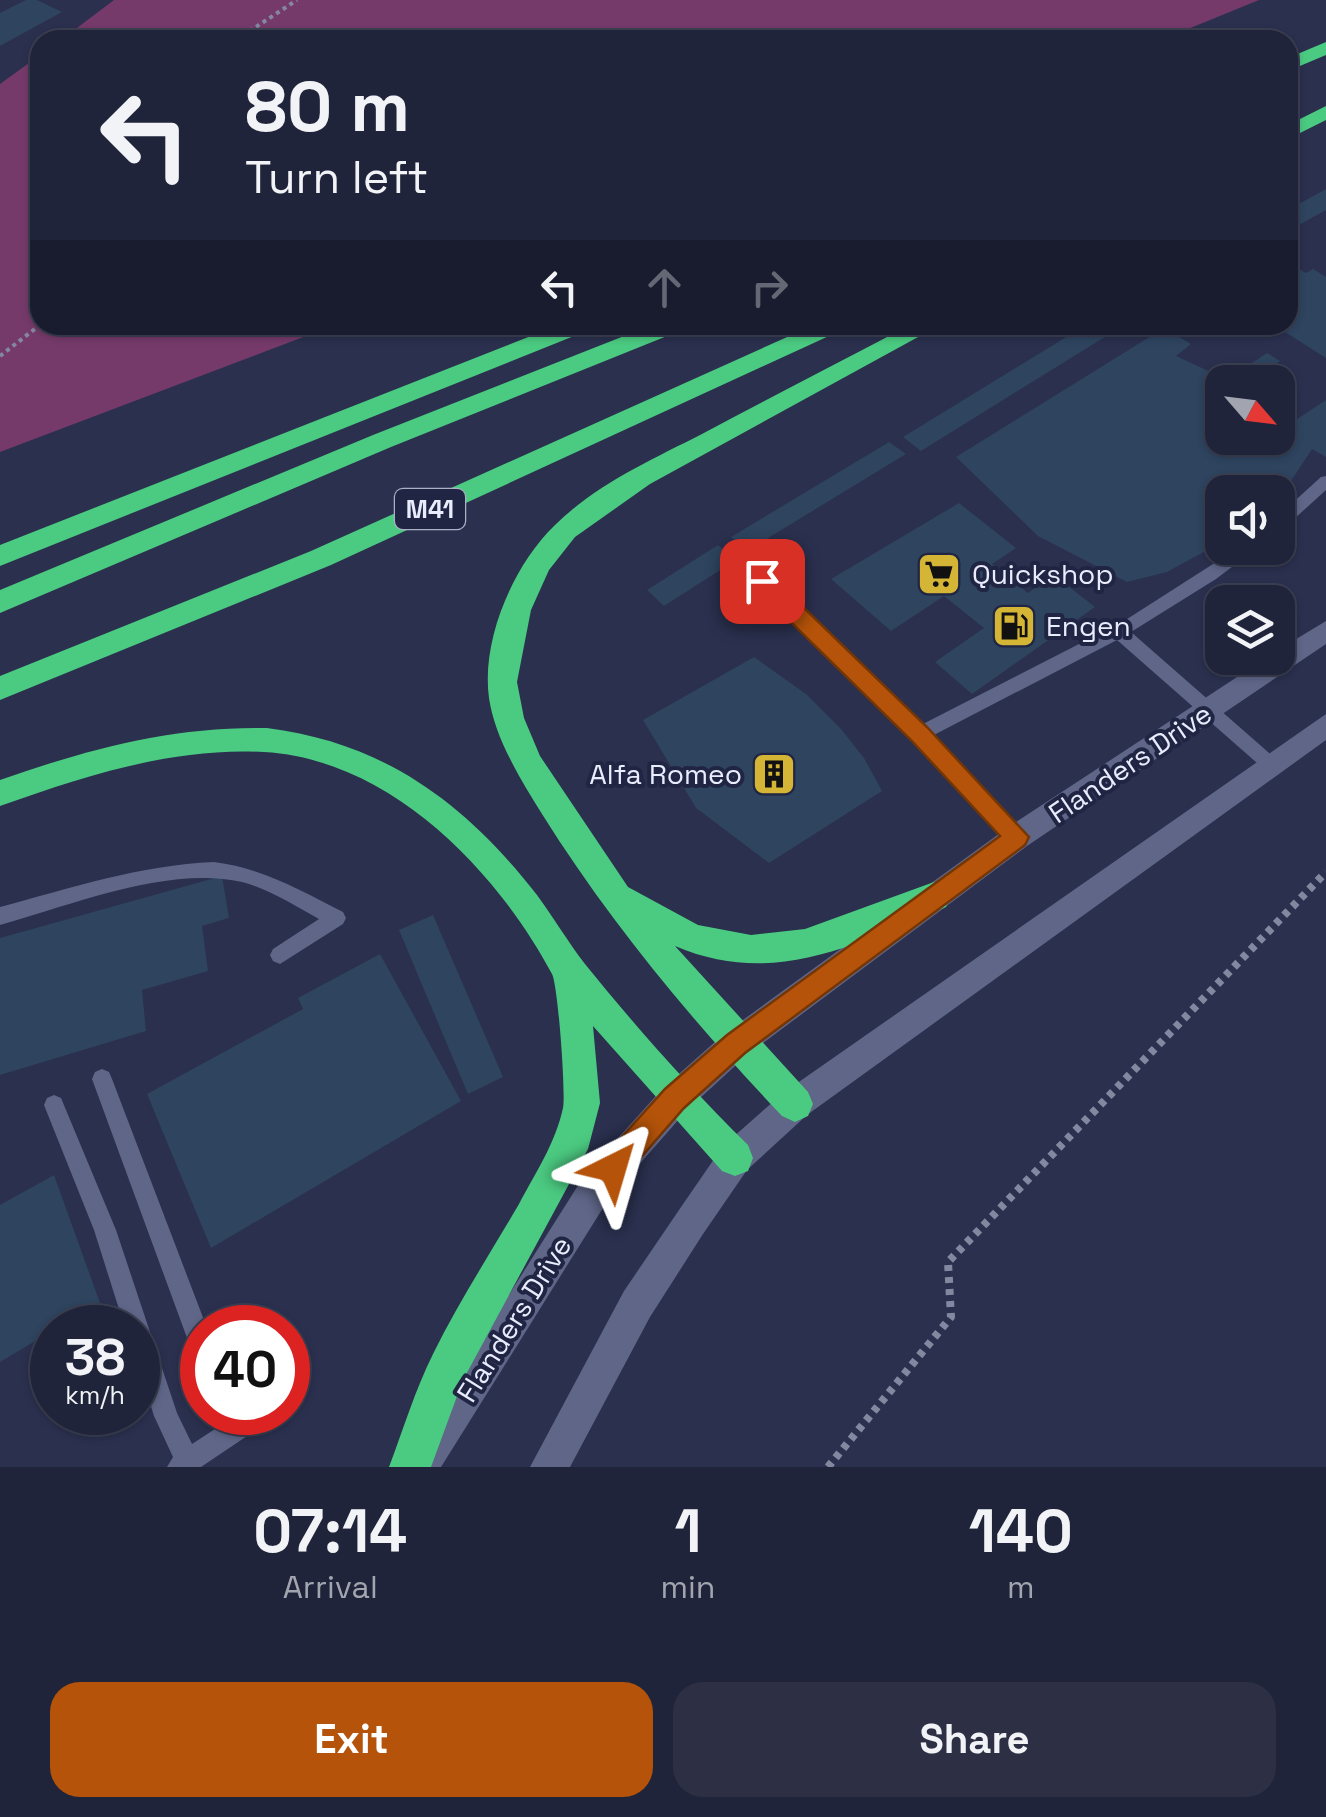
<!DOCTYPE html>
<style>
body{margin:0;font-family:"Space Grotesk",sans-serif;background:#2d3045;color:#f1f3f6;height:100vh;display:flex;flex-direction:column;font-size:38px;white-space:nowrap}
*{box-sizing:border-box;margin:0}
p{font-size:32px;color:#a2a4af}
.icon{flex:none;width:55px;height:55px;fill:none;stroke:currentColor;stroke-width:2;stroke-linecap:round;stroke-linejoin:round}
.map{position:relative;height:1467px;overflow:hidden}
.details{display:flex;flex-direction:column;background:#20243a;flex:1}
.details>*{flex:none}
.guide{position:absolute;left:30px;top:30px;width:1268px;height:305px;border-radius:30px;box-shadow:0 2px 8px #0004,0 0 0 2px #3d4154;background:#20243a;color:#f1f3f6;overflow:hidden}
.needle{width:65px;rotate:118deg}
.fabs{position:absolute;left:1205px;top:365px;display:grid;gap:20px}
.fabs a{display:grid;place-items:center;width:90px;height:90px;border-radius:20px;background:#20243a;box-shadow:0 2px 8px #0004,0 0 0 2px #3d4154;font-size:50px}
.speed{position:absolute;left:30px;top:1305px;display:flex;gap:20px;font-size:50px;font-weight:700;text-align:center}
.speed>*{display:grid;place-content:center;width:130px;height:130px;border-radius:50%;background:#20243a;box-shadow:0 2px 8px #0004,0 0 0 2px #3d4154;line-height:1}
.speed small{font-size:25px;font-weight:400}
.speed .limit{border:15px solid #d22;background:#fff;color:#111}
.pin{position:absolute;display:grid;place-items:center;width:85px;height:85px;color:#fff;margin:-42px;border-radius:20px;box-shadow:0 5px 15px #0006}
.me{position:absolute;width:110px;margin:-55px;rotate:40deg;stroke-linejoin:round;filter:drop-shadow(0 0 8px #0008)}
.turn{display:flex;align-items:center;gap:35px;height:210px;padding:0 50px;font-size:45px}
.turn .icon{width:130px;height:130px;stroke-width:2.5}
.turn b{display:block;font-size:70px;line-height:85px}
.lanes{display:flex;align-items:center;height:95px;padding:0 50px;background:#0003;justify-content:center;gap:50px;direction:ltr}
.lanes .off{opacity:.35}
.eta{display:flex;justify-content:space-evenly;align-items:center;height:170px;text-align:center}
.eta b{font-size:60px;font-weight:800;line-height:70px}
.cta{display:flex;gap:20px;margin-top:auto;padding:20px 50px}
.cta a{flex:1;height:115px;border-radius:30px;background:#b45309;color:#fff;font-size:40px;font-weight:800;line-height:115px;text-align:center}
.cta a+a{background:#2d3045;color:#f1f3f6}
.map>svg:first-child{display:block}
.green{fill:#753a6a}
.building{fill:#2e445f}
.lines{fill:none;stroke-linecap:round;stroke-linejoin:round}
.path-far1{stroke:#8388a0;stroke-width:4;stroke-dasharray:4 4;stroke-linecap:butt}
.path{stroke:#8388a0;stroke-width:8;stroke-dasharray:6 6;stroke-linecap:butt}
.service{fill:#5f6688;fill-rule:evenodd}
.tertiary{fill:#5f6688;fill-rule:evenodd}
.motorway{fill:#4bca81;fill-rule:evenodd}
.route{fill:#b45309;stroke:#753606;stroke-width:2.5}
.labels{text-anchor:middle;dominant-baseline:central;stroke-width:8;stroke-linejoin:round;paint-order:stroke}
.shield{fill:#202543;stroke:#acb0c4;stroke-width:2.5}
.shield-label{font-size:25px;font-weight:bold;fill:#e8ecfc}
.poi-label{font-size:28px;fill:#e8ecfc;stroke:#202543;text-anchor:start}
.street-label{font-size:28px;fill:#e8ecfc;stroke:#202543}
</style>
<div class="map">
<svg width="1326" height="1467" viewBox="0 0 1326 1467">
<rect width="100%" height="100%" fill="#2a304e"/>
<g class="green">
<polygon points="114,0 1259,0 1161,40 61,40"/>
<polygon points="40,55 40,325 335,325 0,452 0,84"/>
</g>
<g class="building">
<polygon points="26,0 37,0 62,12 0,46 0,13"/>
<polygon points="1326,189 1326,210 1288,231 1288,210"/>
<polygon points="1288,262 1306,273 1313,269 1326,277 1326,358 1274,325 1288,325"/>
<polygon points="1086,325 1121,327 921,451 903,437"/>
<polygon points="1164,328 1191,344 1176,356 1232,382 1222,382 1222,438 1278,438 1278,416 1288,425 1326,400 1326,457 1312,449 1278,501 1278,492 1222,492 1222,542 1167,572 1127,582 1038,536 956,457"/>
<polygon points="1267,353 1280,361 1249,382 1231,377"/>
<polygon points="889,442 906,454 747,551 731,537"/>
<polygon points="959,503 1016,548 992,564 1028,593 1054,575 1095,607 972,694 935,662 984,628 944,596 891,631 831,579"/>
<polygon points="718,545 736,560 664,606 647,590"/>
<polygon points="754,657 806,694 841,729 864,758 882,791 769,863 696,808 643,720"/>
<polygon points="222,876 229,918 202,926 208,971 142,990 146,1031 0,1075 0,938"/>
<polygon points="433,915 503,1077 468,1094 399,930"/>
<polygon points="380,954 461,1101 211,1248 147,1094 303,1009 298,998"/>
<polygon points="54,1175 100,1303 52,1328 52,1331 0,1362 0,1205"/>
</g>
<g class="lines">
<g class="path-far1">
<polyline points="236,40 297,0"/>
<polyline points="0,356 40,325"/>
</g>
<polyline class="path" points="828,1467 951,1317 948,1262 1326,872"/>
<g class="service">
<polygon points="1326,476 1326,490 1283,529 1278,531 1278,516 1321,477"/>
<polygon points="1238,548 1257,548 1216,579 1131,632 1277,760 1280,765 1277,770 1265,770 1117,640 932,736 1024,831 1026,837 1024,843 1017,845 1010,843 913,739 754,581 756,577 768,577 921,725 1124,621"/>
<path d="M214 862C262 868 300 890 343 912L346 918 343 924 280 964 273 961 270 955 273 949 319 919C294 905 269 889 242 882 169 865 71 905 0 925V907C71 888 140 865 214 862Z"/>
<polygon points="102,1069 109,1072 112,1079 207,1328 202,1328 202,1358 194,1354 190,1346 92,1079 95,1072"/>
<polygon points="54,1095 61,1098 116,1230 177,1413 192,1444 241,1412 275,1412 271,1420 201,1467 167,1467 173,1457 154,1416 138,1365 138,1328 125,1328 94,1230 44,1105 47,1098"/>
</g>
<g class="tertiary">
<polygon points="1326,621 1326,644 1027,846 747,1055 687,1110 608,1200 441,1467 400,1467 584,1176 663,1088 725,1033 1007,828 1266,658 1278,658 1278,650"/>
<polygon points="1326,714 1326,740 807,1115 747,1170 703,1234 650,1317 570,1467 530,1467 624,1291 679,1210 723,1146 783,1093"/>
</g>
<g class="motorway">
<polygon points="1326,42 1326,55 1288,71 1288,58"/>
<polygon points="1326,106 1326,120 1288,139 1288,125"/>
<polygon points="559,325 593,325 589,330 0,566 0,545"/>
<polygon points="652,325 686,325 682,330 391,447 0,613 0,590 373,435"/>
<polygon points="814,325 846,325 842,330 331,565 0,700 0,676 311,551"/>
<path d="M910 325H940L650 484 575 537 549 570 531 610 517 682 524 718 540 756 628 887 698 925 751 935 805 929 934 882 946 887 950 897 946 907C854 945 773 988 675 946L808 1092 813 1104 808 1116 795 1122 782 1116C694 1023 611 924 542 814 521 780 495 739 489 698 481 640 513 566 554 526 595 485 651 460 702 434 771 397 840 362 910 325Z"/>
<path d="M267 728C385 743 465 803 537 895 554 918 568 942 585 964 636 1027 690 1088 748 1145L753 1158 748 1171 735 1176 722 1171 593 1026 600 1103 588 1149 463 1380 431 1467H389C403 1430 415 1390 433 1354 458 1303 490 1254 519 1204 536 1172 555 1144 563 1108 566 1094 558 985 552 974 496 869 389 759 264 752 173 747 85 776 0 806V780C88 749 173 726 267 728Z"/>
</g>
</g>
<polygon class="route" points="762,573 770,575 927,727 1029,837 1025,845 745,1053 684,1108 623,1178 613,1182 603,1178 599,1168 603,1158 665,1089 727,1035 1000,836 911,740 755,587 752,581"/>
<defs>
<g id="supermarket-square" transform="scale(2.25)"><rect x="-9" y="-9" width="18" height="18" rx="4" fill="#d5b535" stroke="#202543"/><path d="M-6-5.5h2.5l.6 2H6L4.5 2H-2.5L-4.4-4H-6ZM-1.5 3.2a1.3 1.3 0 1 0 .1 0ZM3 3.2a1.3 1.3 0 1 0 .1 0Z" fill="#111"/></g>
<g id="fuel-square" transform="scale(2.25)"><rect x="-9" y="-9" width="18" height="18" rx="4" fill="#d5b535" stroke="#202543"/><path d="M-5.5-6h7V0h2V4h1.3V-2.5L3-4.5l.8-.8L6-3V5H2.5V1h-1V6h-7ZM-4.2-4.7v3.2H.2V-4.7Z" fill="#111"/></g>
<g id="building-square" transform="scale(2.25)"><rect x="-9" y="-9" width="18" height="18" rx="4" fill="#d5b535" stroke="#202543"/><path d="M-4-6H4V6H1V3H-1V6H-4ZM-2.5-4.3h1.7v1.8h-1.7ZM.8-4.3h1.7v1.8H.8ZM-2.5-1h1.7V.8h-1.7ZM.8-1h1.7V.8H.8Z" fill="#111"/></g>
</defs>
<g fill-rule="evenodd">
<use href="#supermarket-square" x="939" y="574"/>
<use href="#fuel-square" x="1014" y="626"/>
<use href="#building-square" x="774" y="774"/>
</g>
<g class="labels">
<rect class="shield" x="395" y="489" width="70" height="40" rx="8"/>
<g class="shield-label">
<text x="430" y="509">M41</text>
</g>
<g class="poi-label">
<text x="972" y="574">Quickshop</text>
<text x="1046" y="626">Engen</text>
<text x="742" y="774" text-anchor="end">Alfa Romeo</text>
</g>
<g class="street-label">
<text transform="translate(1130 763) rotate(-34)">Flanders Drive</text>
<text transform="translate(514 1319) rotate(-58)">Flanders Drive</text>
</g>
</g>
</svg>
<div class="fabs">
<a><svg class="needle" viewBox="-14 -14 28 28"><path d="M0-13l5 13h-10z" fill="#e53935"/><path d="M0 13l5-13h-10z" fill="#a2a4af"/></svg></a>
<a><svg class="icon" aria-label="sound" viewBox="0 0 24 24"><path d="M4 9h4l5-4v14l-5-4H4zM17 9q2 3 0 6"/></svg></a>
<a><svg class="icon" aria-label="layers" viewBox="0 0 24 24"><path d="M12 4l9 5-9 5-9-5zM3 14l9 5 9-5"/></svg></a>
</div>
<div class="speed"><div>38<small>km/h</small></div><div class="limit">40</div></div>
<div class="pin" style="left:762px;top:581px;background:#d93025"><svg class="icon" aria-label="arrive" viewBox="0 0 24 24"><path d="M6 21V4h12l-3 4 3 4H6"/></svg></div>
<svg class="me" style="left:613px;top:1168px" viewBox="-20 -20 40 40"><path d="M0-17L14 15 0 8-14 15z" fill="#b45309" stroke="#fff" stroke-width="4"/></svg>
<div class="guide">
<div class="turn"><svg class="icon" aria-label="left" viewBox="0 0 24 24"><path d="M17 20v-9H6M10 6l-5 5 5 5"/></svg><div><b>80 m</b>Turn left</div></div>
<div class="lanes"><svg class="icon" aria-label="left" viewBox="0 0 24 24"><path d="M17 20v-9H6M10 6l-5 5 5 5"/></svg><svg class="icon off" aria-label="ahead" viewBox="0 0 24 24"><path d="M12 20V5M6 11l6-6 6 6"/></svg><svg class="icon off" aria-label="right" viewBox="0 0 24 24"><path d="M7 20v-9h11M14 6l5 5-5 5"/></svg></div>
</div>
</div>
<section class="details">
<div class="eta">
<div><b>07:14</b><p>Arrival</p></div>
<div><b>1</b><p>min</p></div>
<div><b>140</b><p>m</p></div>
</div>
<div class="cta"><a>Exit</a><a>Share</a></div>
</section>
